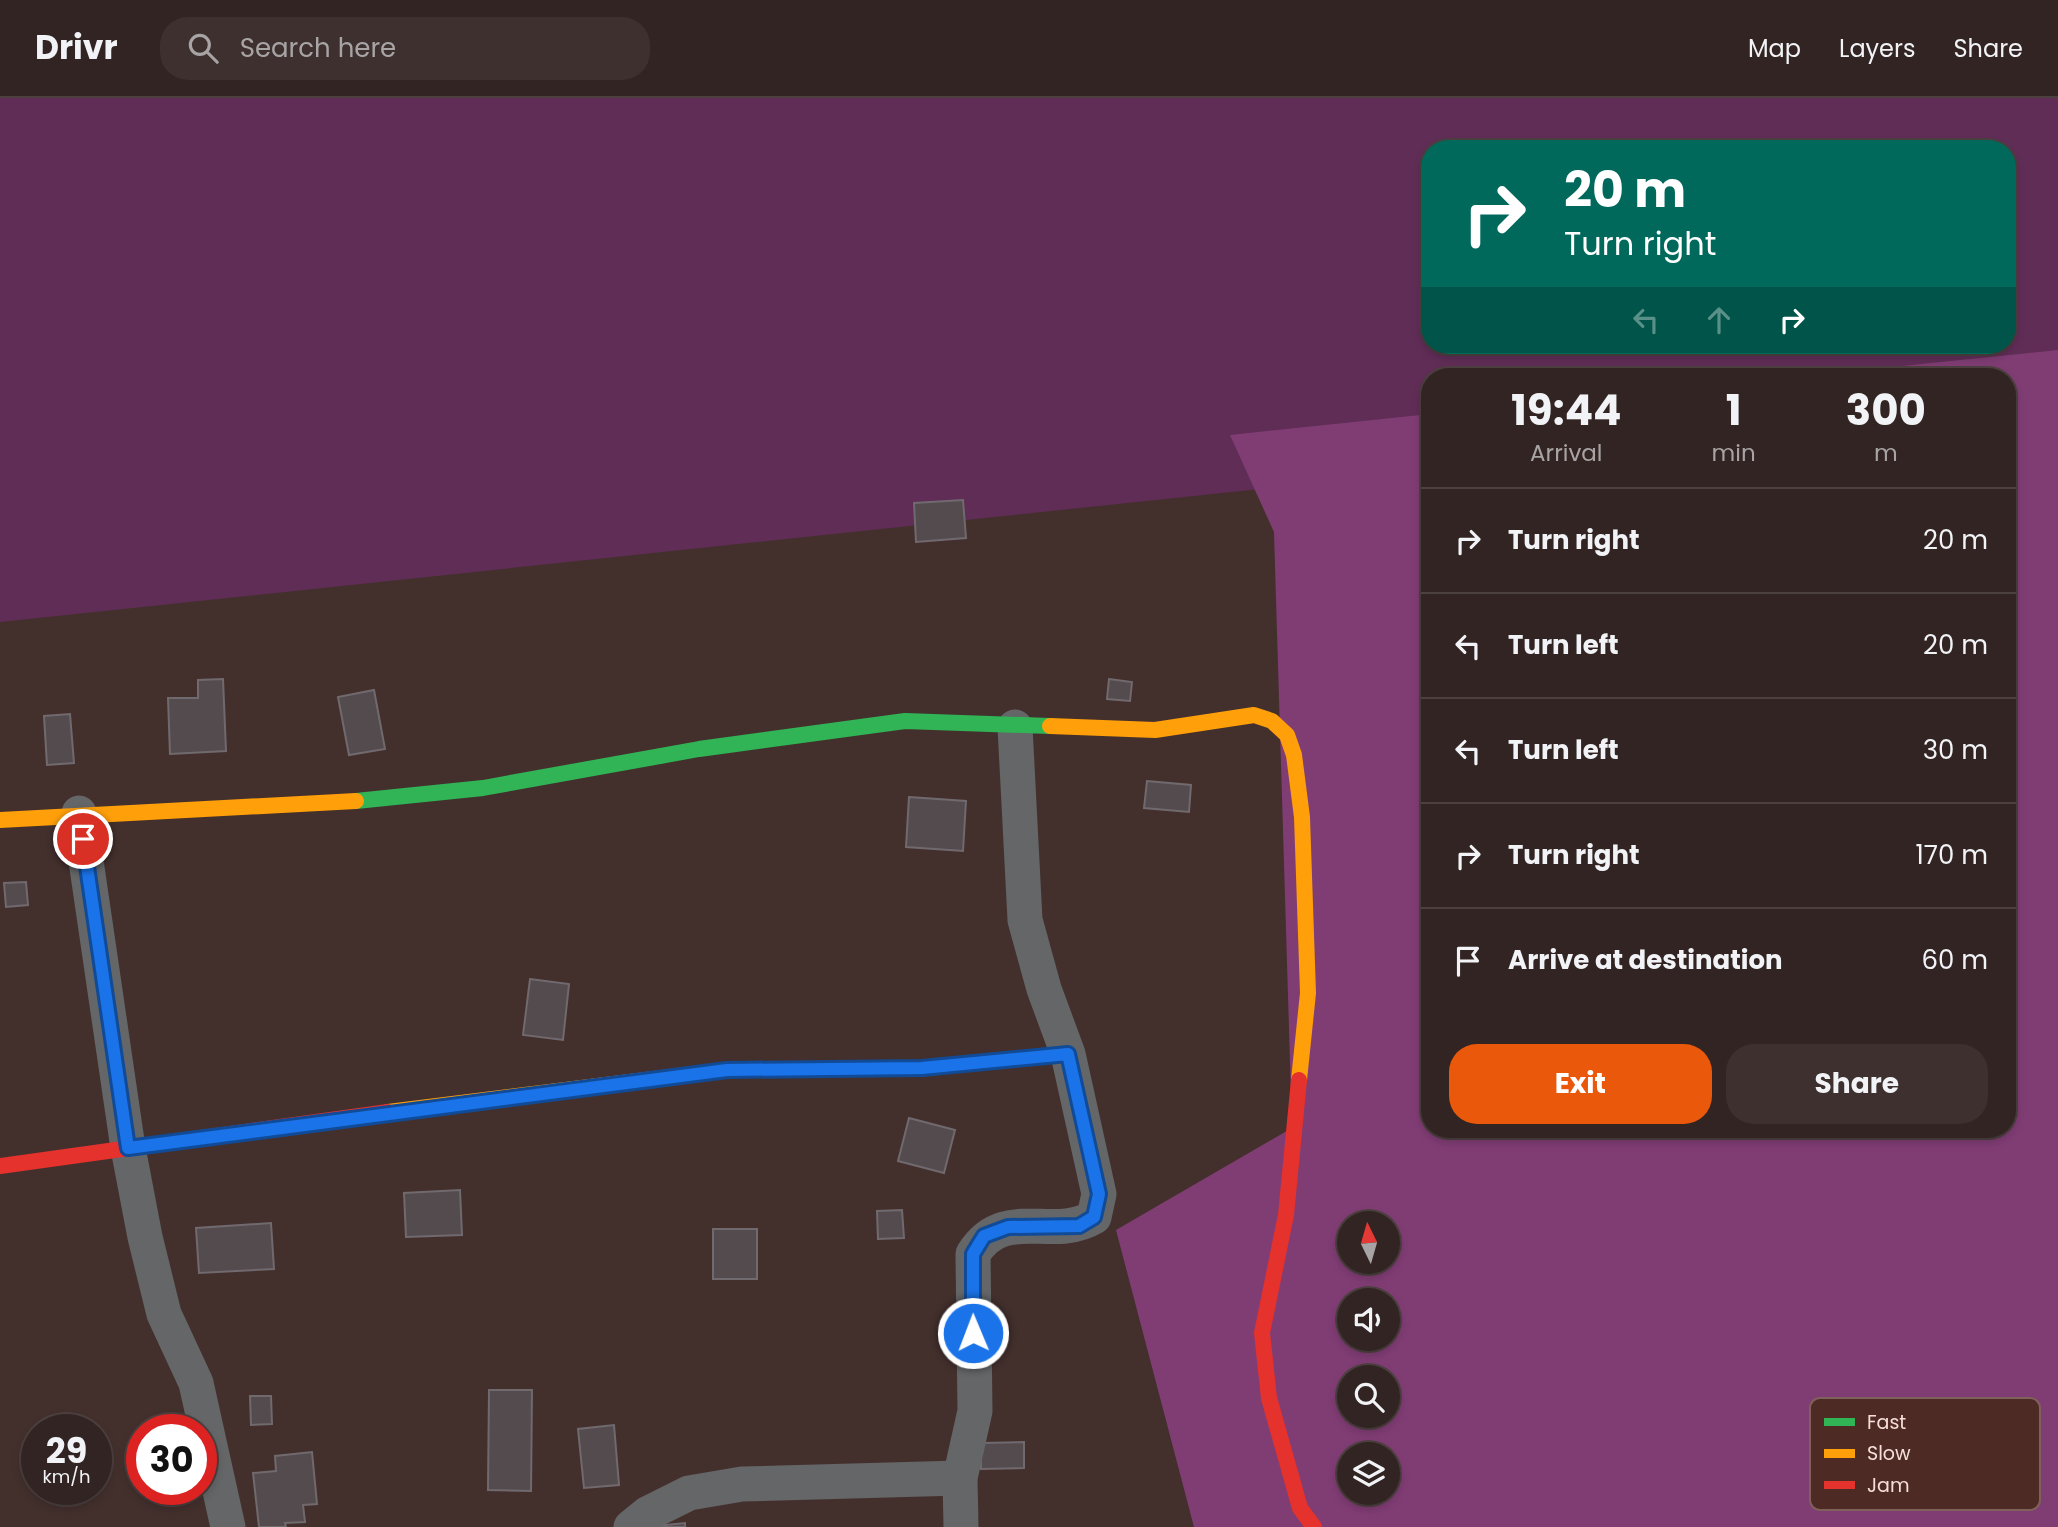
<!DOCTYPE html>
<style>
body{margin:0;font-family:Poppins,sans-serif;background:#3d302f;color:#f1f3f6;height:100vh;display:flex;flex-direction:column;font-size:26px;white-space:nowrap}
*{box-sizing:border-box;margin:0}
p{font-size:23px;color:#a8a4a5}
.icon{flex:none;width:38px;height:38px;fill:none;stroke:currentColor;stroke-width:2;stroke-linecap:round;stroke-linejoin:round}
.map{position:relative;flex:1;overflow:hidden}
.sheet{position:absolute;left:1421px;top:270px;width:595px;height:770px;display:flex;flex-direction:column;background:#322422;border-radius:28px;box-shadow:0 4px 10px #0003,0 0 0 2px #4d4140}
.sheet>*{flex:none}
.top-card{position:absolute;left:1421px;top:42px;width:595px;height:214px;border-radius:28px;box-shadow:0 4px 10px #0003,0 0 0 2px #4d4140;background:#00695c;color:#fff;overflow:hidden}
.needle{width:46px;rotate:355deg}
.buttons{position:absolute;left:1337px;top:1113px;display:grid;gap:14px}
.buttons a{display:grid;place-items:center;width:63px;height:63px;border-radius:50%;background:#322422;box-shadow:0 4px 10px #0003,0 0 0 2px #4d4140;font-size:35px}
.speed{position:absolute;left:21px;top:1316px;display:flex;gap:14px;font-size:35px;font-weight:700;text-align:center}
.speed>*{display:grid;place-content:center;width:91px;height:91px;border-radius:50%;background:#322422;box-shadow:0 4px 10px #0003,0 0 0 2px #4d4140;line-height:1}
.speed small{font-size:18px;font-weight:400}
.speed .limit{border:10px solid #d22;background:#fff;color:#111}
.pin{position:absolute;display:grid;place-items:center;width:60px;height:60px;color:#fff;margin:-30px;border:4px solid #fff;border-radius:50%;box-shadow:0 2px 7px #0007}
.me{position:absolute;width:77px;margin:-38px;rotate:359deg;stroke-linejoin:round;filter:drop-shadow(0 0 5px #0008)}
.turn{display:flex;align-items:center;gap:24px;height:147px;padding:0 28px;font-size:32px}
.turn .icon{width:91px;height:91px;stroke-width:2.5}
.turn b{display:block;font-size:49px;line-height:60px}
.lanes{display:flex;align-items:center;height:66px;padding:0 28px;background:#0003;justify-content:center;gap:35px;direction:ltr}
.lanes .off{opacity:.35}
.eta{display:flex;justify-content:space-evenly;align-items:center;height:119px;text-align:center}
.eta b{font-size:42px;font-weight:700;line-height:49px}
.button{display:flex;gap:14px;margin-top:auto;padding:14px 28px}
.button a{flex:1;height:80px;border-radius:28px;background:#ea580c;color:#fff;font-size:28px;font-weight:700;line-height:80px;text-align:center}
.button a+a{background:#3d302f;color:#f1f3f6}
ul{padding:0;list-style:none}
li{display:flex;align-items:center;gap:21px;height:105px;padding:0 28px;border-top:2px solid #4d4140}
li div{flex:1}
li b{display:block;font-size:26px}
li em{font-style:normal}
header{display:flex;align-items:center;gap:42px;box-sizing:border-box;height:98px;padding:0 35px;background:#322422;border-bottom:2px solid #4d4140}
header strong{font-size:33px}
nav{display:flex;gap:38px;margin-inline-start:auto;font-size:24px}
.search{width:490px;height:63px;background:#3d302f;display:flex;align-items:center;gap:18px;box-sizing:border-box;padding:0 24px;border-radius:28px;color:#a8a4a5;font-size:26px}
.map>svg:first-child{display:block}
.green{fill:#602d57;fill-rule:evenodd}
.forest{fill:#803d74;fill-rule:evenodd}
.building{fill:#544b4f;stroke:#70696e;stroke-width:2}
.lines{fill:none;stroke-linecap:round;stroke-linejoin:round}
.street{stroke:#646667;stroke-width:35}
.fast{stroke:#30b455;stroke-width:16}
.slow{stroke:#ff9f0a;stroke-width:16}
.jam{stroke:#e5322d;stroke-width:16}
.route-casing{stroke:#114b97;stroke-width:18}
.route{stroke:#1a73e8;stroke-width:12}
.key{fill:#4d2a23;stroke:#80605a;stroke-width:2}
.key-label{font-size:19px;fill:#f6dfda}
</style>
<header>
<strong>Drivr</strong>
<div class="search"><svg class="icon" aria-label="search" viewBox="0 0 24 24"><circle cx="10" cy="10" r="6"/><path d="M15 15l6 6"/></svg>Search here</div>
<nav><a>Map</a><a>Layers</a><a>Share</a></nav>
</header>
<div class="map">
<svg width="2058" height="1429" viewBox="0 0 2058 1429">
<rect width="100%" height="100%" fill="#43302d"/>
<path class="green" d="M0 0H2058V306L2007 278H1430V373L0 524ZM1430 51H2007V247H1430Z"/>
<path class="forest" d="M2058 252V1429H1194L1116 1132 1292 1030 1274 434 1230 337 1430 316V1031H2007V278H1804ZM1349 1125H1388V1164H1349ZM1349 1202H1388V1241H1349ZM1349 1279H1388V1318H1349ZM1349 1356H1388V1395H1349Z"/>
<g class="building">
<polygon points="963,402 966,440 916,444 914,405"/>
<polygon points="223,581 226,653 170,656 168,600 198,600 198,582"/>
<polygon points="1109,581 1132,584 1130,603 1107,601"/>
<polygon points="374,592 385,651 349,657 338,599"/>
<polygon points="70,616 74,665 47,667 44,618"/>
<polygon points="1147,683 1191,687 1189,714 1144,710"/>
<polygon points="909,699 966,703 963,753 906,749"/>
<polygon points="26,784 28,807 6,809 4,785"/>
<polygon points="530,881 569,886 563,942 523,937"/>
<polygon points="909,1020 955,1032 944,1075 898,1063"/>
<polygon points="460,1092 462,1137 406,1139 404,1095"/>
<polygon points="902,1112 904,1140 878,1141 877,1113"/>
<polygon points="271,1125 274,1171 199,1175 196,1130"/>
<rect x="713" y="1131" width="44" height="50"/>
<polygon points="489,1292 532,1292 531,1393 488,1392"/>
<polygon points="250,1298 271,1298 272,1326 251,1327"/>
<polygon points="614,1327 619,1387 584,1390 578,1331"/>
<polygon points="1024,1344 1024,1370 981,1371 981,1345"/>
<polygon points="312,1354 317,1406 303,1407 305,1424 285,1425 286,1429 259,1429 253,1375 276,1373 275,1358"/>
<polygon points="51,1391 80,1391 81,1400 52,1404"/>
<polygon points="685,1425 685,1429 645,1429"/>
</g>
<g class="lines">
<g class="street">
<polyline points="79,715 128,1050 145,1139 164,1216 196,1285 228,1429"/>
<polyline points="631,1429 647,1416 689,1395 742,1386 960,1380"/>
<path d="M961 1429 960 1380 975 1313 973 1156C1004 1106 1052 1144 1094 1119L1099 1096 1068 956 1044 891 1025 822 1015 629"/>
</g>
<g class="fast">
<polyline points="356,703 483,690 699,651 905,623 1050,628"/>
<polyline points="972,965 1068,956"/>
</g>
<g class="slow">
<polyline points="1050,628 1155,632 1254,617 1272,623 1287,637 1294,657 1302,719 1308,895 1299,982"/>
<polyline points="0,722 356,703"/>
<polyline points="388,1014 727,972 922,970 972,965"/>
</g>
<g class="jam">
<polyline points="1299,982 1286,1117 1262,1235 1269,1300 1300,1410 1314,1429"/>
<polyline points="0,1068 388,1014"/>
</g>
</g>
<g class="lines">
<g class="route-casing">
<polyline id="route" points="83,741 128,1050 727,972 922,970 1068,956 1099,1096 1094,1119 1079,1128 1008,1129 984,1138 973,1156 973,1235"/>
</g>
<use href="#route" class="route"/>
</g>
<rect x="1810" y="1300" width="230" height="112" rx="10" class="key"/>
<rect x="1824" y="1320" width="31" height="8" fill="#30b455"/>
<rect x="1824" y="1351" width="31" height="9" fill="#ff9f0a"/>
<rect x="1824" y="1383" width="31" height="8" fill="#e5322d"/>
<g class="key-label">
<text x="1867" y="1331">Fast</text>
<text x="1867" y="1362">Slow</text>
<text x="1867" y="1394">Jam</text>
</g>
</svg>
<div class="buttons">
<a><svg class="needle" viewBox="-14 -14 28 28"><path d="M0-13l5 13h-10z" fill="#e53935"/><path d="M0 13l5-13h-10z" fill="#a8a4a5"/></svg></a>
<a><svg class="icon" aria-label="sound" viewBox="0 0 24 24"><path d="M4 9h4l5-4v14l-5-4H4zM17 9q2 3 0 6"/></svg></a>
<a><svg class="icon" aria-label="search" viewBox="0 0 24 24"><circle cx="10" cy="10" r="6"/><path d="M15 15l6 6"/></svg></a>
<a><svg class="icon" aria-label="layers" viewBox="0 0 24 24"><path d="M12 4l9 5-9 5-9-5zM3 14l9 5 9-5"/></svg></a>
</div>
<div class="speed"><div>29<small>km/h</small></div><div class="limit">30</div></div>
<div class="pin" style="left:83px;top:741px;background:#d93025"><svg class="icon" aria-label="arrive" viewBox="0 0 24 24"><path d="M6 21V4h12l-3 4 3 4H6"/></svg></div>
<svg class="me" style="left:973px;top:1235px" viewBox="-20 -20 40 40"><circle r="17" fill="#1a73e8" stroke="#fff" stroke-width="3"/><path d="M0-11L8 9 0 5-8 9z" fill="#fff"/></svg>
<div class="top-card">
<div class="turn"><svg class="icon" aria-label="right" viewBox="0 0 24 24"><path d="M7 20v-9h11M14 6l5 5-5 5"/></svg><div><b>20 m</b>Turn right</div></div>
<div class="lanes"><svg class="icon off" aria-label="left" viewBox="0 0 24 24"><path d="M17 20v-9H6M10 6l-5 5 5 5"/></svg><svg class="icon off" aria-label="ahead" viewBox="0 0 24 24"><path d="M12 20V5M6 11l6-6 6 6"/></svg><svg class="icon" aria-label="right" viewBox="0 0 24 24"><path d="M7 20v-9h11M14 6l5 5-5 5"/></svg></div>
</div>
<section class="sheet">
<div class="eta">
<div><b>19:44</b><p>Arrival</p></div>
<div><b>1</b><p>min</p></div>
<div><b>300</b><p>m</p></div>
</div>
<ul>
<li><svg class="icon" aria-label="right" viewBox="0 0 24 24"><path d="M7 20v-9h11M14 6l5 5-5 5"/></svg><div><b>Turn right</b></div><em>20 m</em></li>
<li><svg class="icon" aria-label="left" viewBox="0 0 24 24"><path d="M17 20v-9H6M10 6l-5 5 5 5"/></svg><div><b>Turn left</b></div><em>20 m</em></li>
<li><svg class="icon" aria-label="left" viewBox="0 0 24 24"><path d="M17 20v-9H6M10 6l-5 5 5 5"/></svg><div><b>Turn left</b></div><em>30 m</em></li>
<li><svg class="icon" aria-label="right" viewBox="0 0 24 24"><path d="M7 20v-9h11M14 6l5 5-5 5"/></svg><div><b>Turn right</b></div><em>170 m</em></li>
<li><svg class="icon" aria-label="arrive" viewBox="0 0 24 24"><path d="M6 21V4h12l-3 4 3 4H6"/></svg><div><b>Arrive at destination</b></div><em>60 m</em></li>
</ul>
<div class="button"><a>Exit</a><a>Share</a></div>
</section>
</div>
